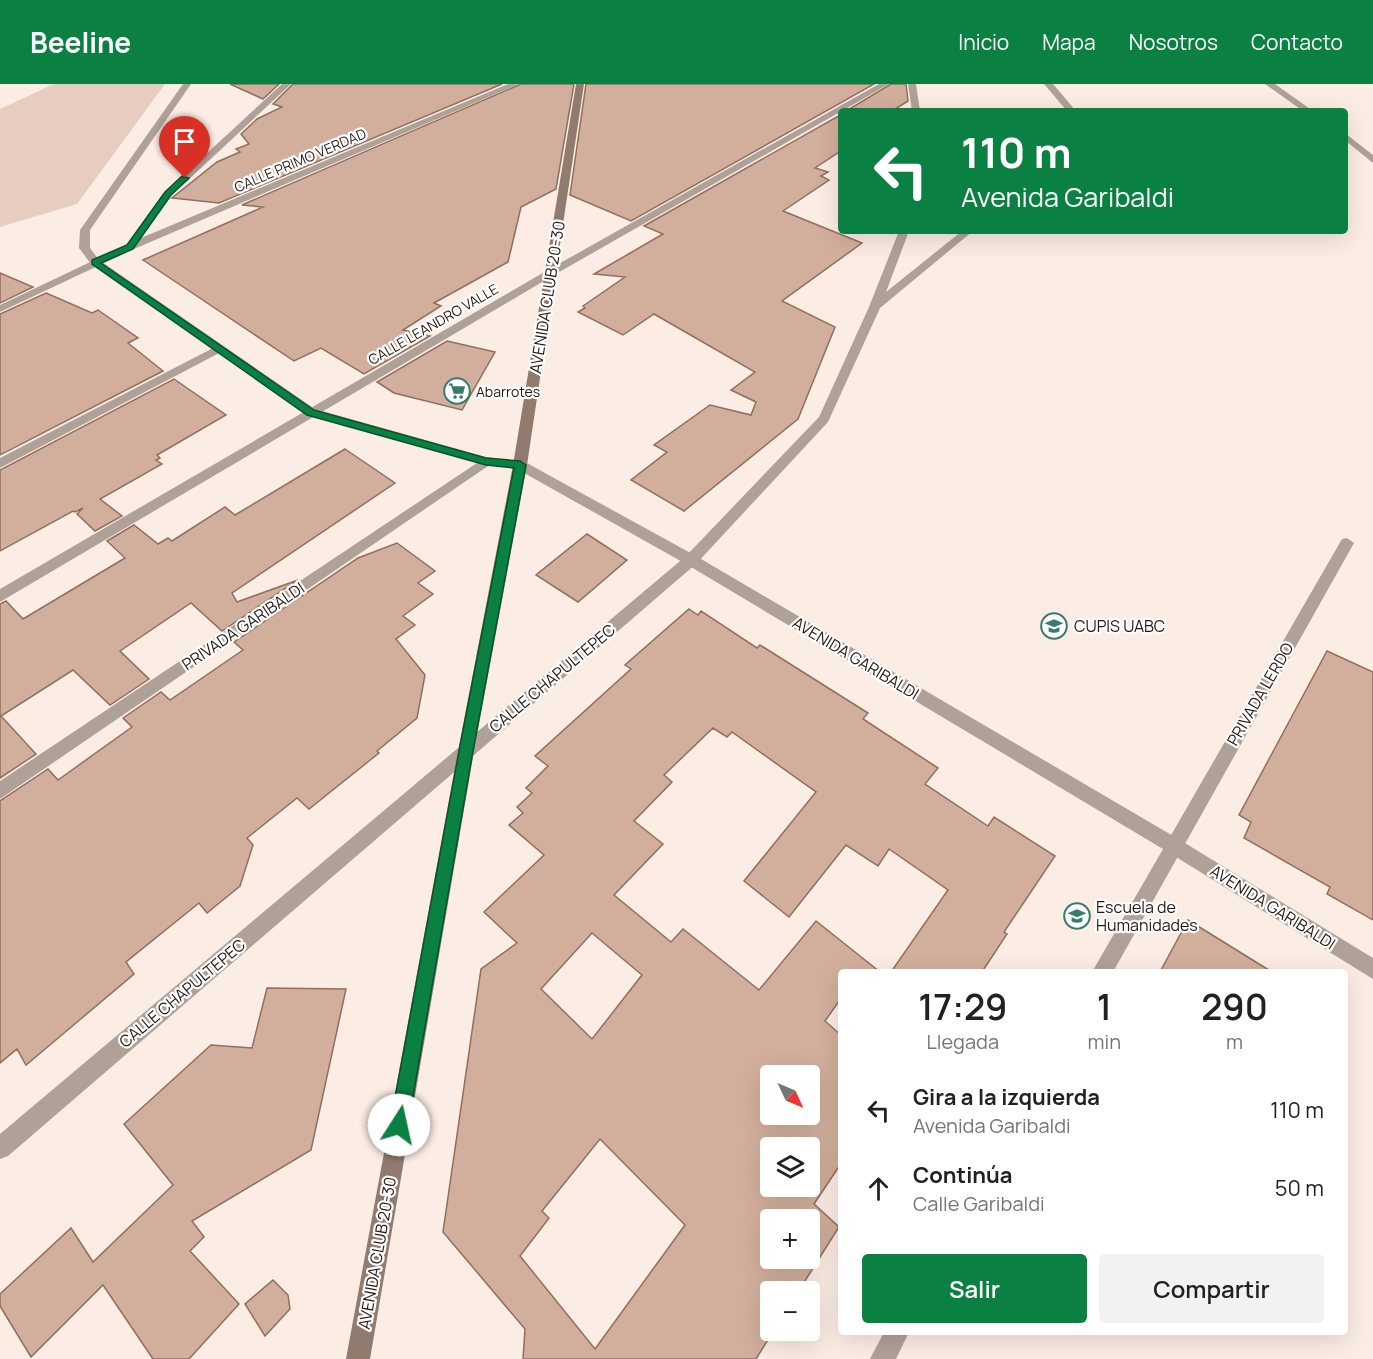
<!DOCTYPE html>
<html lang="es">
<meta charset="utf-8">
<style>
body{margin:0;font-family:Manrope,sans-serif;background:#f2f2f2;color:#202124;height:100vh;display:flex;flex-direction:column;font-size:22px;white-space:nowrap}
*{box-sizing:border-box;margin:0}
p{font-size:20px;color:#757577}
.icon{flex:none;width:33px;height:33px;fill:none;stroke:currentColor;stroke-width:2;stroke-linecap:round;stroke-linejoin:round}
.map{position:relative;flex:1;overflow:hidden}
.sheet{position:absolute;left:838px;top:885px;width:510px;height:366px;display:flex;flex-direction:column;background:#fff;border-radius:6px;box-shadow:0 6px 24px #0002}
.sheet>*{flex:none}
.hud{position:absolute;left:838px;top:24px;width:510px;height:126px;border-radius:6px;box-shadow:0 6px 24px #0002;background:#0b8043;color:#fff;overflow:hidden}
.needle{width:39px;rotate:134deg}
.controls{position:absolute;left:760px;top:981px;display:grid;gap:12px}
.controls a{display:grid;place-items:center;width:60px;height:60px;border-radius:6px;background:#fff;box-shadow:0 6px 24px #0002;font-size:30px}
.pin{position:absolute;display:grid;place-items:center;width:51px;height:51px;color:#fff;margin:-62px -26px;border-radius:50% 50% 50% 0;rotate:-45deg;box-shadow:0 0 6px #0007}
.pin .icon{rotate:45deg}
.me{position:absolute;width:66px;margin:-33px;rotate:10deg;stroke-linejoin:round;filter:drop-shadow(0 0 4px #0008)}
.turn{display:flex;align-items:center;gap:21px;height:126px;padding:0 24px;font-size:27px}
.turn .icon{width:78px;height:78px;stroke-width:2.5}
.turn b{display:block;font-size:42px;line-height:51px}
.eta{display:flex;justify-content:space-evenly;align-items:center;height:102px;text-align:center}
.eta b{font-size:36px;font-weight:600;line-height:42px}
.primary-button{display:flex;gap:12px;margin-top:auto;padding:12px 24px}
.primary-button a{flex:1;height:69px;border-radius:6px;background:#0b8043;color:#fff;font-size:24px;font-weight:600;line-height:69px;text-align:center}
.primary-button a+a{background:#f2f2f2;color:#202124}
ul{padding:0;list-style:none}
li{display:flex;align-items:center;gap:18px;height:78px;padding:0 24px}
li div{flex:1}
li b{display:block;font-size:22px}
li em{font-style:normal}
header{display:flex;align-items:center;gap:36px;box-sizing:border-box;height:84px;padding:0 30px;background:#0b8043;color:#fff}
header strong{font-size:28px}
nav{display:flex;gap:33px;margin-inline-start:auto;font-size:21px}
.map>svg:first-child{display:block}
.green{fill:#e7cdbf}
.building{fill:#d2af9c;stroke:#906f5d;stroke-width:1.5;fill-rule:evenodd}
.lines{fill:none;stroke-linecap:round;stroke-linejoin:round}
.minor{fill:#b0a198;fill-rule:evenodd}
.tertiary{fill:#b0a198;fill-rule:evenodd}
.secondary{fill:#917b6e;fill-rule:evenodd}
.route{fill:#0b8043;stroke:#07532c;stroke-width:1.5}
.labels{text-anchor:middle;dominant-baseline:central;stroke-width:4.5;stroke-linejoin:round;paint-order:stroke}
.far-street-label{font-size:14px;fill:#251811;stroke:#fff}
.far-poi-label{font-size:14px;fill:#251811;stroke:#fff;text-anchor:start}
.street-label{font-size:16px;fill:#251811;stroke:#fff}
.poi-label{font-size:16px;fill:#251811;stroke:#fff;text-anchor:start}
</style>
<header>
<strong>Beeline</strong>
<nav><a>Inicio</a><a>Mapa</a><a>Nosotros</a><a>Contacto</a></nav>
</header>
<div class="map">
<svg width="1373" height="1275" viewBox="0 0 1373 1275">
<rect width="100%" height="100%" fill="#fbece4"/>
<polygon class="green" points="54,0 165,0 77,120 0,143 0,25"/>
<g class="building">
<polygon points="230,0 279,0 263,15"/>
<polygon points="293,0 502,0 219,119 172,114 217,78 240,68 236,65 249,60 241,50 257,35 282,23 273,20"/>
<polygon points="521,0 574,0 556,105 521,123 508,178 434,219 441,222 403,246 430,252 364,290 321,264 294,277 143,176 263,123 242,121"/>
<polygon points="586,0 874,0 631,137 570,111"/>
<polygon points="891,0 906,0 908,17 892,27 846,27"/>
<polygon points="842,30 842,66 815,84 828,88 821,92 829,96 783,127 862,159 782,217 835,243 798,335 684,427 631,396 667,368 654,361 710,321 751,331 756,318 731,306 755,288 654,230 623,251 578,228 585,224 583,222 625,193 594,190 663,150 644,142"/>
<polygon points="0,189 33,203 0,219"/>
<polygon points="46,209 92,229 98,226 138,254 128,259 163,287 0,371 0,230"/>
<polygon points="447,257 495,268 462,326 394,309 377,298"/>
<polygon points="174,295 226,331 157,371 160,374 156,376 162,380 100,415 122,432 95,447 77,430 83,424 75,428 73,427 0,467 0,386"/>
<polygon points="345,365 395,399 232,509 237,518 298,496 222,547 191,519 120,567 149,595 110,621 73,586 1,632 36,670 0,694 0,520 6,517 23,535 125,474 107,457 134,441 158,460 168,454 172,457 225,423 235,431"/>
<polygon points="587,450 627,476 578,518 536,491"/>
<polygon points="397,459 435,487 418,499 433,510 403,532 415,541 396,555 425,591 417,634 377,667 379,669 309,725 297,714 247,754 253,761 240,802 207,829 199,819 126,878 134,890 57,955 26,981 17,965 0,979 0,717 48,685 58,696 132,643 123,634 161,608 170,616 243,566 234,558 358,474"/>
<path d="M689 525 698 531 701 527 757 564 760 561 868 629 863 635 938 684 925 700 988 742 994 733 1055 772 1004 848 1007 850 982 888H891L948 806 889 765 878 782 846 761 789 833 744 797 816 708 732 648 727 653 713 644 664 691 672 698 634 737 663 760 614 811 671 858 683 845 759 906 816 837 880 888H842V913L825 937 842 952V1078L814 1120 839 1143 798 1208H771V1246H774L756 1275H523L525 1245 443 1148 481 885 517 859 484 828 544 771 509 741 523 729 517 723 532 709 526 704 548 682 535 672 631 585 625 581ZM592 849 642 891 592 955 541 905ZM771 992H810V1030H771ZM600 1055 685 1141 595 1265 520 1172 549 1134 542 1127ZM771 1064H810V1102H771ZM771 1136H810V1174H771Z"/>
<polygon points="1327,567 1373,588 1373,836 1327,810 1330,803 1244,754 1251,738 1239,731"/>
<polygon points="1188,836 1272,888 1160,888"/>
<polygon points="267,904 346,905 311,1066 192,1137 204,1153 190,1167 239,1220 189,1275 153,1275 103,1201 31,1273 0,1222 0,1210 71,1144 93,1178 173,1101 124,1040 211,961 252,964"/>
<polygon points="273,1196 288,1211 290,1225 265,1252 245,1220"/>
</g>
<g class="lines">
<g class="minor">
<polygon points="282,0 291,0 171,112 141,154 508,0 519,0 134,165 0,228 0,221 126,161 165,108"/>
<polygon points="879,0 889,0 554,191 0,518 0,505 546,187"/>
<polygon points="908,0 916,0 920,27 912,27"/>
<polygon points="1044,0 1053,0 1076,27 1067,27"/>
<polygon points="1265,0 1275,0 1313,27 1303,27"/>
<polygon points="1346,50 1373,71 1373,79 1346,57"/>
<polygon points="899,147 909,147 886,208 962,147 973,147 880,224 828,338 696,480 8,1072 0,1075 0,1050 686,472 819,333 869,223"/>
<polygon points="219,261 223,263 223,267 0,384 0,374"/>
<polygon points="486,373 491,374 493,377 491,380 0,715 0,697"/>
<polygon points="1347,454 1354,459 1113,888 1092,888 1342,455"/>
<polygon points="884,1248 909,1248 896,1275 870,1275"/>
</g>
<polygon class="tertiary" points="183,0 191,0 90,146 90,164 99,176 315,325 486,373 525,378 696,472 1180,756 1373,874 1373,895 1168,768 686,480 517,385 486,381 307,331 91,180 79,164 80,146"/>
<polygon class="secondary" points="576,0 584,0 527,381 474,667 370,1275 346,1275 458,667 513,381"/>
</g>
<polygon class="route" points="182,92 189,94 171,111 133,165 101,179 314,326 486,374 520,377 526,381 473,667 408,1041 406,1047 399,1050 393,1047 390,1041 459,667 514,384 486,381 307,331 92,180 92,176 127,161 165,108"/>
<defs>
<g id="supermarket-ring" transform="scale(1.35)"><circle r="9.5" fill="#fff" stroke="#377b6e" stroke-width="1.5"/><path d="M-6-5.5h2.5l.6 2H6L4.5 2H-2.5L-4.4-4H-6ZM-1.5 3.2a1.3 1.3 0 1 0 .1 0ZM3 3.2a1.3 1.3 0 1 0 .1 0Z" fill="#377b6e"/></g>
<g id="school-ring" transform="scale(1.35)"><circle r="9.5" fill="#fff" stroke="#377b6e" stroke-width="1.5"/><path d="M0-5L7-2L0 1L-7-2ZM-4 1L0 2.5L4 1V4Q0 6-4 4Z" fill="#377b6e"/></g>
<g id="university-ring" transform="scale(1.35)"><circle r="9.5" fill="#fff" stroke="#377b6e" stroke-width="1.5"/><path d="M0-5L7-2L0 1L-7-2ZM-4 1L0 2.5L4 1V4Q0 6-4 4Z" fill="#377b6e"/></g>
</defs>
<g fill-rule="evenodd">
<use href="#supermarket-ring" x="457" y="307"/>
<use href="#school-ring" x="1054" y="542"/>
<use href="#university-ring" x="1077" y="832"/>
</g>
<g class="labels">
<g class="far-street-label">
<text transform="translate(300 76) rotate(-23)">CALLE PRIMO VERDAD</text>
<text transform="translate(433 240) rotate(-30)">CALLE LEANDRO VALLE</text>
</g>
<g class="far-poi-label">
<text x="476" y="307">Abarrotes</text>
</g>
<g class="street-label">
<text transform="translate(547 213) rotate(-81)">AVENIDA CLUB 20-30</text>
<text transform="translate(243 542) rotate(-34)">PRIVADA GARIBALDI</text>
<text transform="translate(856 574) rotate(31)">AVENIDA GARIBALDI</text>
<text transform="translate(552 594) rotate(-40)">CALLE CHAPULTEPEC</text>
<text transform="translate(1260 610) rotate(-60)">PRIVADA LERDO</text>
<text transform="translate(1273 823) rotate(32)">AVENIDA GARIBALDI</text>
<text transform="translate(182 909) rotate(-40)">CALLE CHAPULTEPEC</text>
<text transform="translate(377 1169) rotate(-80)">AVENIDA CLUB 20-30</text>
</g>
<g class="poi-label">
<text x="1074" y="542">CUPIS UABC</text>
<text x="1096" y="823">Escuela de<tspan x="1096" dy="18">Humanidades</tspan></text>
</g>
</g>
</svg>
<div class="controls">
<a><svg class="needle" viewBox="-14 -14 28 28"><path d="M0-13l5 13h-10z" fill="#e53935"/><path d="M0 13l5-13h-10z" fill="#757577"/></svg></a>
<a><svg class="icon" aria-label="layers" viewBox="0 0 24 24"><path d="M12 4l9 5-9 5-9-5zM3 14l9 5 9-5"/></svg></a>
<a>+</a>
<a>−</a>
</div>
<div class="pin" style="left:185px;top:94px;background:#d93025"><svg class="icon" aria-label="arrive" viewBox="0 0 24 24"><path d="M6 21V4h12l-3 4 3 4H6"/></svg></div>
<svg class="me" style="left:399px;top:1041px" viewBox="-20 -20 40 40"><circle r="19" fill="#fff"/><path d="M0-13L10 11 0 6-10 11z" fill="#0b8043"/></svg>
<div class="hud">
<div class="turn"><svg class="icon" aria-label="left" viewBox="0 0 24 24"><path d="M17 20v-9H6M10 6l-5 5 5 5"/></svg><div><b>110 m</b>Avenida Garibaldi</div></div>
</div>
<section class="sheet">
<div class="eta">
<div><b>17:29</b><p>Llegada</p></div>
<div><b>1</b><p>min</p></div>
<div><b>290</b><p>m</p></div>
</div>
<ul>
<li><svg class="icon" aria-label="left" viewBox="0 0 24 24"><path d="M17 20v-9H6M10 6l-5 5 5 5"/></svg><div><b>Gira a la izquierda</b><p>Avenida Garibaldi</p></div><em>110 m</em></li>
<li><svg class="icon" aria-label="ahead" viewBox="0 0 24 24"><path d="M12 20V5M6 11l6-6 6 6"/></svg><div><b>Continúa</b><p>Calle Garibaldi</p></div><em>50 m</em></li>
</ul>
<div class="primary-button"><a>Salir</a><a>Compartir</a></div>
</section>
</div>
